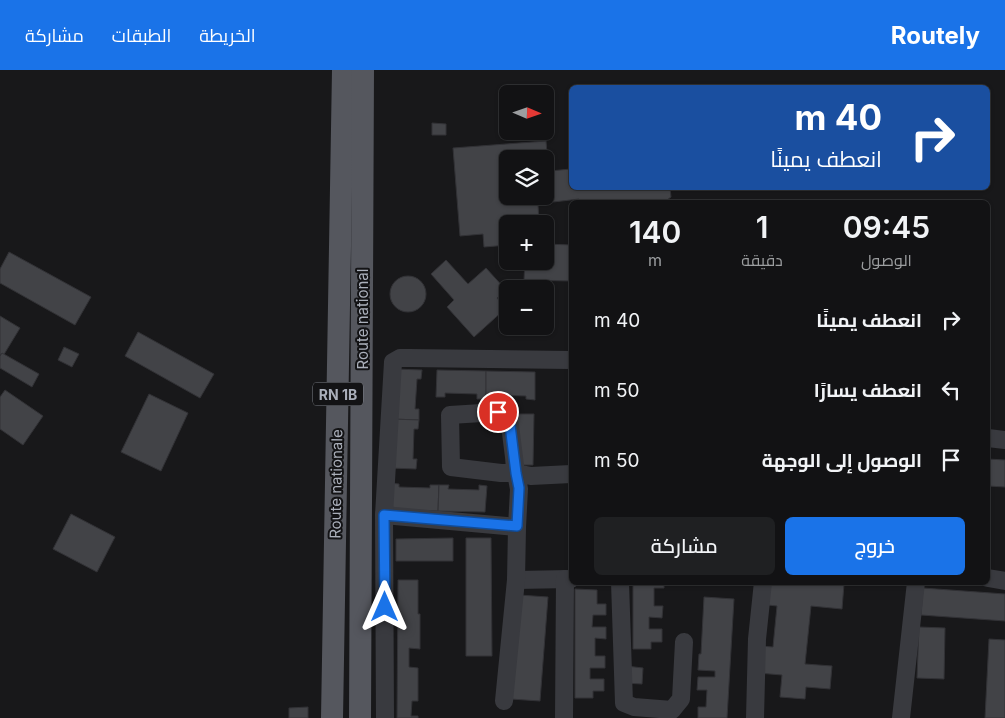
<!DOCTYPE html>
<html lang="ar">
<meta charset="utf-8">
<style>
body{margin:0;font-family:Inter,Cairo,sans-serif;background:#1f2022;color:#f1f3f6;direction:rtl;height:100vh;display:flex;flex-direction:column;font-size:19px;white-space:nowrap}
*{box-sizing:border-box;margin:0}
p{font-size:16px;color:#9c9ea0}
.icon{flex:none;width:28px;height:28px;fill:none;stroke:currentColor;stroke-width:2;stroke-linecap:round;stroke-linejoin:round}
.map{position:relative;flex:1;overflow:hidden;direction:ltr}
.drawer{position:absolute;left:569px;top:130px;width:421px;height:385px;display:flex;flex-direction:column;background:#121214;border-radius:8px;box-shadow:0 1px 4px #0004,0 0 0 1px #313234;direction:rtl}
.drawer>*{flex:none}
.guide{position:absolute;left:569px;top:15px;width:421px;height:105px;border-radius:8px;box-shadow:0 1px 4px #0004,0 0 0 1px #313234;direction:rtl;background:#1a4fa0;color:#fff;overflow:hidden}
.needle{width:32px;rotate:92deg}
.controls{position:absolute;left:499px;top:15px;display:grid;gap:10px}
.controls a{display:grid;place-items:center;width:55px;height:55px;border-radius:8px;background:#121214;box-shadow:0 1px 4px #0004,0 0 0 1px #313234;font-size:25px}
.pin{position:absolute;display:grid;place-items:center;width:42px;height:42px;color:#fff;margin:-21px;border:2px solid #fff;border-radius:50%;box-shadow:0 1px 5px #0007}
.me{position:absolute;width:55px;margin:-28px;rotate:0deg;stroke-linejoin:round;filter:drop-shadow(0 0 4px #0008)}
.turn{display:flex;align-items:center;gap:18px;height:105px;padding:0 25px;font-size:22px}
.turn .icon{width:65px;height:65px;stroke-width:2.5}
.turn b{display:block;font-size:35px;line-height:42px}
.eta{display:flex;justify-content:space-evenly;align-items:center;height:85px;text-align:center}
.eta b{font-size:30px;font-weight:600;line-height:35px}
.action{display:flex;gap:10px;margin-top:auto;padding:10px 25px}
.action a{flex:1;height:58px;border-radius:8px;background:#1a73e8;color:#fff;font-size:20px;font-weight:600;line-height:58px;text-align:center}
.action a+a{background:#1f2022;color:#f1f3f6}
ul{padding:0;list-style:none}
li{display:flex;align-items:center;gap:15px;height:70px;padding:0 25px}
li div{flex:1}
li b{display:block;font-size:19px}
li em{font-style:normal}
header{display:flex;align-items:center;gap:30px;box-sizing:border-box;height:70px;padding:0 25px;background:#1a73e8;color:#fff}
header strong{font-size:24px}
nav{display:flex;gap:28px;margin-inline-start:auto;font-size:18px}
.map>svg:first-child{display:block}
.building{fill:#424347;stroke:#323236;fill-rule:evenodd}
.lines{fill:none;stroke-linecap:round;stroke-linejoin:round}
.minor{stroke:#393a3f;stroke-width:18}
.major{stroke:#55575e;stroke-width:22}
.route-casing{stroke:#114b97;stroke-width:12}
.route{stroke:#1a73e8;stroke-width:9}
.labels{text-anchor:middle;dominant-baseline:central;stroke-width:4;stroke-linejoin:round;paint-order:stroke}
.shield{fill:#131315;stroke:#7d8088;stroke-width:1}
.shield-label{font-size:14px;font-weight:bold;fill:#aaafba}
.street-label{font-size:15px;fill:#aaafba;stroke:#131315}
</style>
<header>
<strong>Routely</strong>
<nav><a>الخريطة</a><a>الطبقات</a><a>مشاركة</a></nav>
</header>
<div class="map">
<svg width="1005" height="648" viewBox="0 0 1005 648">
<rect width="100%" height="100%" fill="#18181a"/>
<g class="building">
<polygon points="432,53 446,54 446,65 432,65"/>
<path d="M546 71 551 134 538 135 539 154H508V175L484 177 483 164 460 166 453 78ZM508 89H545V126H508Z"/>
<polygon points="571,99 571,118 670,118 671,127 664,132 581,132 579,129 553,132 550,101"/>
<polygon points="545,174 571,175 571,211 524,210 525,191 545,191"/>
<polygon points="9,182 91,227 75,255 0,213 0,199"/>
<polygon points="446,190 468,214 486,198 506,220 497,228 506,238 474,267 447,237 454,230 431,204"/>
<circle cx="408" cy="224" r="18"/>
<polygon points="0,246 20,258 3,286 0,284"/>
<polygon points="138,262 214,304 200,328 125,286"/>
<polygon points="64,277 79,284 72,297 58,290"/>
<polygon points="2,283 39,304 32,317 0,298 0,286"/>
<polygon points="395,299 422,300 421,309 417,309 415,339 419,339 419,350 392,349"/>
<polygon points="437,300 486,301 486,329 477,329 477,324 445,323 445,327 436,327"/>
<polygon points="486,301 535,302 535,330 526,329 526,326 494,325 494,329 486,329"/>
<polygon points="5,320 43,346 23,375 0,359 0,327"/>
<polygon points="149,324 188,343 161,401 121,382"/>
<polygon points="508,344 534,344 533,395 506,395"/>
<polygon points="392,349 419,350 418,359 414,359 413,389 417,389 416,399 390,398"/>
<polygon points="988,389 1005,390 1005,417 988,416"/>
<polygon points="388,413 399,414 399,417 430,418 430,415 439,415 438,441 388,439"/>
<polygon points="439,415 449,415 448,419 479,420 479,415 487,416 485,442 438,441"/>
<polygon points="71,444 115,467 97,502 53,479"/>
<polygon points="453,468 453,491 396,491 396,469"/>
<polygon points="466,468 491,468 492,586 466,586"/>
<polygon points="398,510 418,510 418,544 420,544 420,579 409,578 409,597 418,598 418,631 412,631 411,646 418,646 418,648 397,648"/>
<polygon points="633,512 664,512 664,518 654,518 654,536 663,536 662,548 649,547 649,559 662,559 662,572 651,572 651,579 633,579"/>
<polygon points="770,512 830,512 844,514 842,539 811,536 805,594 832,596 830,619 806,617 805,629 780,627 782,605 758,603 760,576 773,577 777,536 768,535"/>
<polygon points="923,518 1005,524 1005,551 921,545"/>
<polygon points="575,519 597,520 597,534 606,534 606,545 593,545 592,557 606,557 606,569 595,568 595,586 605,586 605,598 590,598 590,609 604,609 604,621 593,621 593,628 575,628"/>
<polygon points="519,525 548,527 540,631 511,629"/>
<polygon points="704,527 734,529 727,648 698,648 698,637 706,637 707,620 697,620 698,607 715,607 715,601 698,600 699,584 701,584"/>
<polygon points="919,557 945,558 944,609 917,608"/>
<polygon points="989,569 1005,570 1005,648 985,648"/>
<polygon points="626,596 643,598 642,614 624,613"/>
<polygon points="308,637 308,648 289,648 289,638"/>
</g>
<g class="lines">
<g class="minor">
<polyline points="988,368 1005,370"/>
<polyline points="384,445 517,457"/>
<polyline points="988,508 1005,511"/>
<polyline points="516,510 571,509"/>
<polyline points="620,512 624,633 634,637 672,640 681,629 684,572"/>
<polyline points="504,631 516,510 517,457 519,419 516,403 510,355 498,342 450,345 451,397 501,403 516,403 531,406 571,404"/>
<polyline points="385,648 384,445 393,292 400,288 409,288 571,290"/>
<polyline points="564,648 565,509"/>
<polyline points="755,648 757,569 763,512"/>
<polyline points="901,648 916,512"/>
</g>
<g class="major">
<polyline points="332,648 343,0"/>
<polyline points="360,648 363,0"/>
</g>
</g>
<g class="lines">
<g class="route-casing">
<polyline id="route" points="385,537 384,445 517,456 519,418 516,403 510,355 498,342"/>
</g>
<use href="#route" class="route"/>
</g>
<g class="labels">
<rect class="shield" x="313" y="312.5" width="50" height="23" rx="4"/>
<g class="shield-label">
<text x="338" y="324">RN 1B</text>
</g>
<g class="street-label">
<text transform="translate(362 249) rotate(-90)">Route national</text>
<text transform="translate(336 414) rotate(-89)">Route nationale</text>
</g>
</g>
</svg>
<div class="controls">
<a><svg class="needle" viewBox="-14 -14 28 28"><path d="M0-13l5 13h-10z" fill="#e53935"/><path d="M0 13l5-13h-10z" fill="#9c9ea0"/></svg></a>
<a><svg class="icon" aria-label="layers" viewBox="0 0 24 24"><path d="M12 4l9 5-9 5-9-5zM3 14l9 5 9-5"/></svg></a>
<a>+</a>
<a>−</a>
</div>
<div class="pin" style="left:498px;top:342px;background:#d93025"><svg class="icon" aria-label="arrive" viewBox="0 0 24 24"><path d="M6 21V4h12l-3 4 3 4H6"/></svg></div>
<svg class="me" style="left:385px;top:537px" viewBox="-20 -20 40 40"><path d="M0-17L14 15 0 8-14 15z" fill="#1a73e8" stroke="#fff" stroke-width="4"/></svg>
<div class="guide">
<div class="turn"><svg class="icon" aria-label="right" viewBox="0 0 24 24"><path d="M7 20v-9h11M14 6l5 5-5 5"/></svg><div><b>40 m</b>انعطف يمينًا</div></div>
</div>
<section class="drawer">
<div class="eta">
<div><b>09:45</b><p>الوصول</p></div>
<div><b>1</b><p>دقيقة</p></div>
<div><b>140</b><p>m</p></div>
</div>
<ul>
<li><svg class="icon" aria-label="right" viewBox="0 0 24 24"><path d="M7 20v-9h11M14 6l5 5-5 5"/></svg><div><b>انعطف يمينًا</b></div><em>40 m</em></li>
<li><svg class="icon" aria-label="left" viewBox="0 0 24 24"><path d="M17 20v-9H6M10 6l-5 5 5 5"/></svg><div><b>انعطف يسارًا</b></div><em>50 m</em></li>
<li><svg class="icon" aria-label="arrive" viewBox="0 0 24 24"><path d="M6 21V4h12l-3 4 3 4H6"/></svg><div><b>الوصول إلى الوجهة</b></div><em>50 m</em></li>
</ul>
<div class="action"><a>خروج</a><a>مشاركة</a></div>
</section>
</div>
